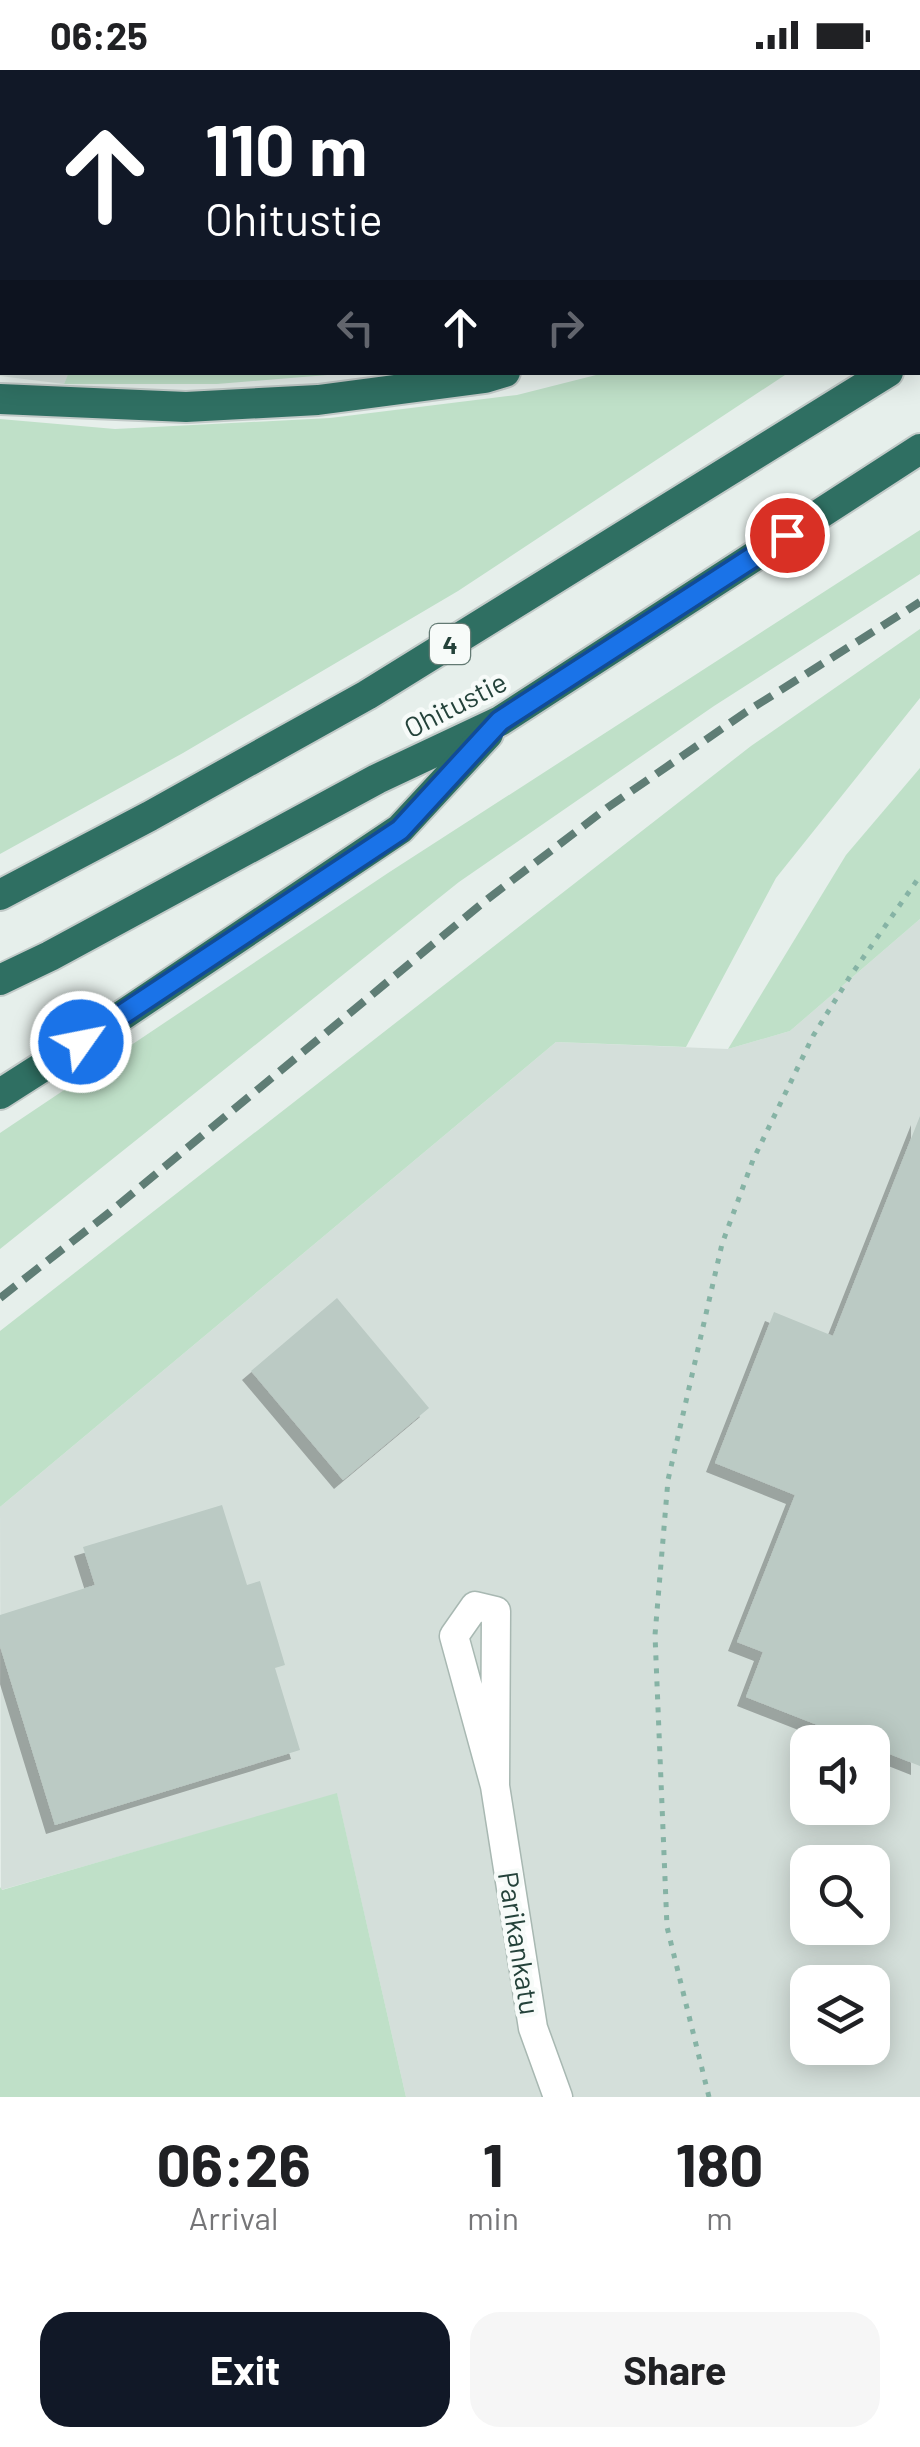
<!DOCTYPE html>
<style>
body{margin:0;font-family:Barlow,sans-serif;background:#f6f6f6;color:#202124;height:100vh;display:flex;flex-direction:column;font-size:38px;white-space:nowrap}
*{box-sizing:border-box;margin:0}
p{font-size:32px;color:#757577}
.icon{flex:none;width:55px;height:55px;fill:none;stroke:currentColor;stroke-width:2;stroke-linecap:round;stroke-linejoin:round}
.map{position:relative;height:2027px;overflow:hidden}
.sheet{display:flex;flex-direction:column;background:#fff;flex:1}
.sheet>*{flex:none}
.banner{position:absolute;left:0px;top:0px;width:920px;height:305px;box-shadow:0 5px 25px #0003;background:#111827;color:#fff;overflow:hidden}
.fabs{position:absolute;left:790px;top:1655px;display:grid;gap:20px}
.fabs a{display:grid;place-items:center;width:100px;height:100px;border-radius:20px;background:#fff;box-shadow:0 5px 25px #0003;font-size:50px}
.pin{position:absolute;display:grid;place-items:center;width:85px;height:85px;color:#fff;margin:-42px;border:5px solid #fff;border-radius:50%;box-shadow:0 2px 10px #0007}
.me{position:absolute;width:110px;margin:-55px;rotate:57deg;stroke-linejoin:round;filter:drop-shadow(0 0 8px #0008)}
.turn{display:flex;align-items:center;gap:35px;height:210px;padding:0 40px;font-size:45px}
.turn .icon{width:130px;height:130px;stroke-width:2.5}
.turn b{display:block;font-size:70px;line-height:85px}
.lanes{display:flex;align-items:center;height:95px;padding:0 40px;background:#0003;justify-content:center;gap:50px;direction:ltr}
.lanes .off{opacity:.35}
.eta{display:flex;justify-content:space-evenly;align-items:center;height:170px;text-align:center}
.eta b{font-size:60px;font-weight:700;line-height:70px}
.primary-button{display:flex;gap:20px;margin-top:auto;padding:20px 40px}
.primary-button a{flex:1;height:115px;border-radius:30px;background:#111827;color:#fff;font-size:40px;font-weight:700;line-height:115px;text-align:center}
.primary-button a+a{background:#f6f6f6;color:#202124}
.status{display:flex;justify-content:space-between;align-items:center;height:70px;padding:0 50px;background:#fff;direction:ltr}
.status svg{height:28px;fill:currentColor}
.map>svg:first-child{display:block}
.built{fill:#d4dfda;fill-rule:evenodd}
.green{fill:#bfe0c8}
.building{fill:#bbcac4;filter:url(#shadow)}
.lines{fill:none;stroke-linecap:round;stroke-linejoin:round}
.service-casing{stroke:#a8b8b2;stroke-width:18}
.minor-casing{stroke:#a8b8b2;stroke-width:31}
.tertiary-casing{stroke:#a8b8b2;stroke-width:34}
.motorway-casing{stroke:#c2cac8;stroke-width:34}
.path{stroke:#86b3a5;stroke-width:5;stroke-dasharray:5 8;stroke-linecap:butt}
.service{stroke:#fff;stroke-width:14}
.minor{stroke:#fff;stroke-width:28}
.tertiary{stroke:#fff;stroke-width:30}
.motorway{stroke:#2f6f62;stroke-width:30}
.rail{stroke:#5f7d75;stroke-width:8;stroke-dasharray:20 10;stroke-linecap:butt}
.route-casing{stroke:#114b97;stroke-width:25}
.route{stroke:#1a73e8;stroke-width:18}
.labels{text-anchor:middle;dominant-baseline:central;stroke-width:9;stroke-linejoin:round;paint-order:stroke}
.shield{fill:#f7fbf9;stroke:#637a73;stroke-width:2.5}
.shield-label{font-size:25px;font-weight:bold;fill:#24423a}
.street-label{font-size:28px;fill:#24423a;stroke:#f7fbf9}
</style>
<div class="status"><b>06:25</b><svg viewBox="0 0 49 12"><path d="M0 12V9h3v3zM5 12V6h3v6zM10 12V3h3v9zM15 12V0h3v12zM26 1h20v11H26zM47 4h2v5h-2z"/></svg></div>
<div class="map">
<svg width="920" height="2027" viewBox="0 0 920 2027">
<defs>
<filter id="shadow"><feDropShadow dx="-9" dy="9" stdDeviation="0" flood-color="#0004"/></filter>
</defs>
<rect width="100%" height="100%" fill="#e6efeb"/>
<g class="built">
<polygon points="0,0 4,2 2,302 69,303 64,314 0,306"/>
<polygon points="119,0 799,0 794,2 122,2"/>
<path d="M920 849V2027H406L337 1724 1 1820 0 1437 556 972 728 979 790 961ZM808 1672H872V1738H808ZM808 1792H872V1858H808ZM808 1912H872V1978H808Z"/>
</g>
<g class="green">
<polygon points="69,302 352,302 352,303 217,314 64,314"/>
<polygon points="604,303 788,303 458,521 183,683 0,784 0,349 115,359 330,348 517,325"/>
<polygon points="920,460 920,504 714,636 459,812 0,1179 0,1063 388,803"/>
<polygon points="920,559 920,628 776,808 686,977 556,972 0,1437 0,1261 751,676"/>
<polygon points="920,698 920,849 790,961 728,979 846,785"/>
<polygon points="337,1723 406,2027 0,2027 0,1817 2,1820"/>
</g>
<g class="building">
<polygon points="920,1046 920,1696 872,1677 872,1672 861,1672 746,1627 763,1582 737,1572 795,1425 715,1393 774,1242 833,1266"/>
<polygon points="337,1228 429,1338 343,1410 251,1301"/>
<polygon points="222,1435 247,1515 260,1511 285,1595 275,1598 300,1680 55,1755 0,1576 0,1545 95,1515 83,1477"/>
</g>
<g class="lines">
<g class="service-casing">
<g id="service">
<polyline points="0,92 2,96"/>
<polyline points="0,124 2,122"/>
<polyline points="0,247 2,247"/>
</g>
</g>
<g class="minor-casing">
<polyline id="minor" points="495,1716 496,1541 475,1536 454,1566 495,1716 533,1958 558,2027"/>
</g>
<g class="tertiary-casing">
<g id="tertiary">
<polyline points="20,0 22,2"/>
<polyline points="66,0 67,2"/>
<polyline points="910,2 915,0"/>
</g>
</g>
<g class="motorway-casing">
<g id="motorway">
<polyline points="918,171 920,170"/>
<polyline points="918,281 920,279"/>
<polyline points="0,329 186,337 318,330 485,308 505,302"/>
<polyline points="0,825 150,746 367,625 888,302"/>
<polyline points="0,910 50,886 377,709 500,651 920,379"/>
<polyline points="0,1024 108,955 400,759 488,664"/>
</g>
</g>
<g class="path">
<polyline points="816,2 820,0"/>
<polyline points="709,2027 667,1857 655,1565 668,1410 722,1174 753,1090 813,966 849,908 920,806"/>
</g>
<use href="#service" class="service"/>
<use href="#minor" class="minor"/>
<use href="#tertiary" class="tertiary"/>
<use href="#motorway" class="motorway"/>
<polyline class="rail" points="0,1228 110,1142 485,831 607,738 746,642 920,532"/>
</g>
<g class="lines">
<g class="route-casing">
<polyline id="route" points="81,972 400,760 500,651 787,465"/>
</g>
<use href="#route" class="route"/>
</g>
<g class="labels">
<rect class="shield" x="430" y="554" width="40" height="40" rx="8"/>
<g class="shield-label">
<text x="450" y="574">4</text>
</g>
<g class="street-label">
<text transform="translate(455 634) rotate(-27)">Ohitustie</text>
<text transform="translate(520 1873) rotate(81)">Parikankatu</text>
</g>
</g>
</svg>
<div class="fabs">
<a><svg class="icon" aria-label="sound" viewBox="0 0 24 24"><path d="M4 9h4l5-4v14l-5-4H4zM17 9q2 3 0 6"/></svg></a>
<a><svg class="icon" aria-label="search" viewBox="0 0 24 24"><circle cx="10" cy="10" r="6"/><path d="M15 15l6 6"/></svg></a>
<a><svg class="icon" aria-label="layers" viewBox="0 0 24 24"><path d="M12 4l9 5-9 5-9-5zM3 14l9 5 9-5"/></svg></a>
</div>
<div class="pin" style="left:787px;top:465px;background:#d93025"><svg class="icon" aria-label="arrive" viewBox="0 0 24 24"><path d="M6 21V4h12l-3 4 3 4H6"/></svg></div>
<svg class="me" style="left:81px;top:972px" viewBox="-20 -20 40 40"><circle r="17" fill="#1a73e8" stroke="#fff" stroke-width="3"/><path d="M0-11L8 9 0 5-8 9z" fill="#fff"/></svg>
<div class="banner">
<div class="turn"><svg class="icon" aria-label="ahead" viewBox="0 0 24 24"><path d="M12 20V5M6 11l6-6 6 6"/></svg><div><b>110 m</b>Ohitustie</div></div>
<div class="lanes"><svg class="icon off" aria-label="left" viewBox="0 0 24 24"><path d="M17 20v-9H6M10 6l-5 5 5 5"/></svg><svg class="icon" aria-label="ahead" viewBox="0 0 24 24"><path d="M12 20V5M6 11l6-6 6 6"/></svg><svg class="icon off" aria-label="right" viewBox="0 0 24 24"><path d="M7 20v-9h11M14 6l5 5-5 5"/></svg></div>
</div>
</div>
<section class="sheet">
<div class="eta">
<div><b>06:26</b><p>Arrival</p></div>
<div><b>1</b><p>min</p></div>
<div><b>180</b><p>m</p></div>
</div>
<div class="primary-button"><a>Exit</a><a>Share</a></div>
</section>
